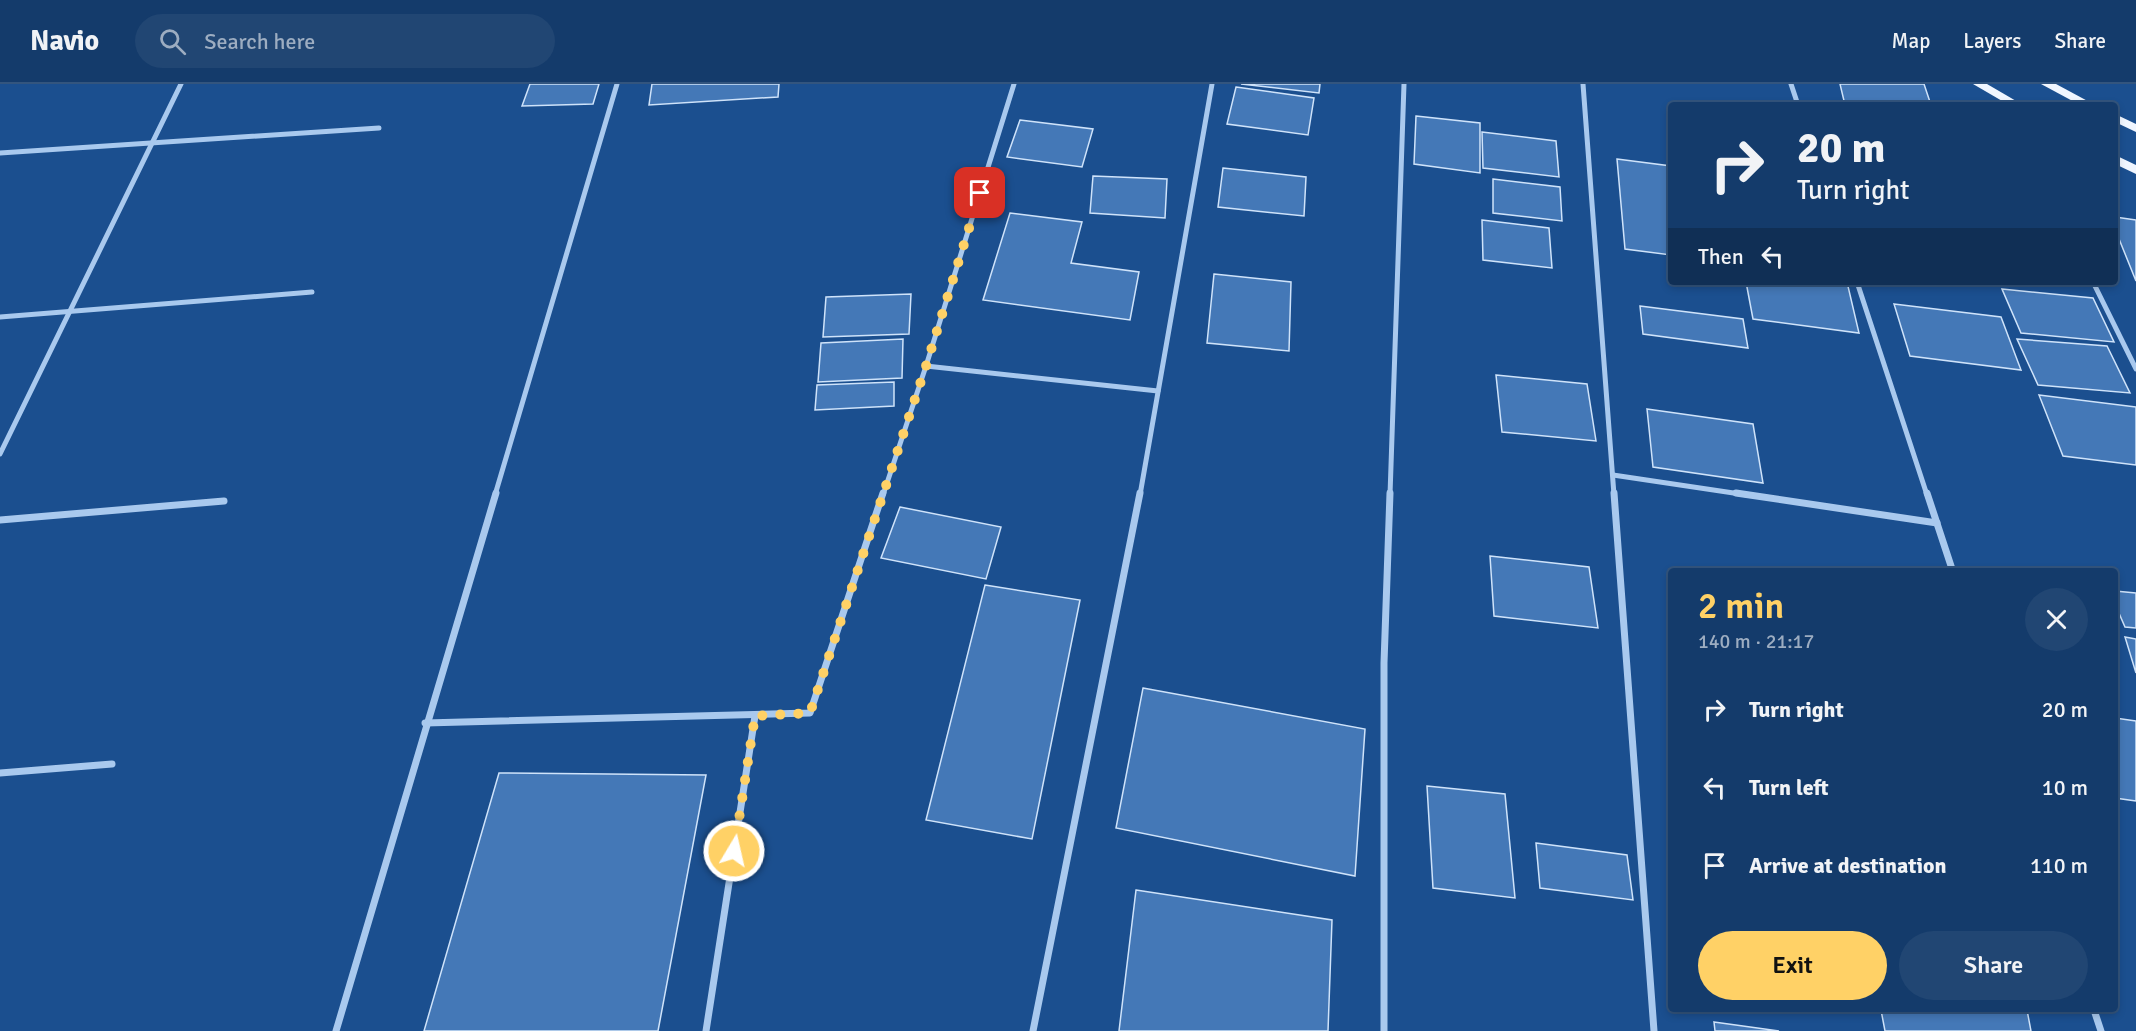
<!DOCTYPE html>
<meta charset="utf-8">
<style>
body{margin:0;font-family:Signika,sans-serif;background:#214673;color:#f1f3f6;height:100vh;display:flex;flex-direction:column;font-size:22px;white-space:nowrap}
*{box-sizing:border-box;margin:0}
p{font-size:20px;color:#9dadc1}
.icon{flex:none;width:33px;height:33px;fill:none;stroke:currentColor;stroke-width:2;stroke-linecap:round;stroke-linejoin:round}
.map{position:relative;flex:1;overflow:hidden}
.sheet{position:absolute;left:1668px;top:484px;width:450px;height:444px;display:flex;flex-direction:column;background:#143b6b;border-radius:6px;box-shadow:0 3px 9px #0003,0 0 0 2px #33557e}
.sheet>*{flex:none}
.hud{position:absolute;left:1668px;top:18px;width:450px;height:183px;border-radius:6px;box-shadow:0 3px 9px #0003,0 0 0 2px #33557e;background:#143b6b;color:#f1f3f6;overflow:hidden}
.pin{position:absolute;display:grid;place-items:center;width:51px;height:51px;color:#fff;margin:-26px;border-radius:12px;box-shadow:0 3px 9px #0006}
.me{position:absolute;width:66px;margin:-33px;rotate:9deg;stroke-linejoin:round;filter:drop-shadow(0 0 4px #0008)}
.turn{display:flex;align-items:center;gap:21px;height:126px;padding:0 30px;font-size:27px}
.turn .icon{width:78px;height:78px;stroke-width:2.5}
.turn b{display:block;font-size:42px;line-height:51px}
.then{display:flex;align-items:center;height:57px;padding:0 30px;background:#0003;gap:12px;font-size:22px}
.round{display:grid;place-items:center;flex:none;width:63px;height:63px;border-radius:32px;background:#214673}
.head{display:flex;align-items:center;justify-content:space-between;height:102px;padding:0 30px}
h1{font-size:36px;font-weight:600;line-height:45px;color:#ffd166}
.cta{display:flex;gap:12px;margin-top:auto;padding:12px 30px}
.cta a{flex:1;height:69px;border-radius:36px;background:#ffd166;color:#111;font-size:24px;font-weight:600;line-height:69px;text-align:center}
.cta a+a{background:#214673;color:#f1f3f6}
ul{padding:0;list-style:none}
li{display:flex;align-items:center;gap:18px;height:78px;padding:0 30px}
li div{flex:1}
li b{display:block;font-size:22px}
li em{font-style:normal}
header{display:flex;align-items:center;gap:36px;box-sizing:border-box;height:84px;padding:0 30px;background:#143b6b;border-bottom:2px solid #33557e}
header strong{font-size:28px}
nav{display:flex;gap:33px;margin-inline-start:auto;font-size:21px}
.search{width:420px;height:54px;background:#214673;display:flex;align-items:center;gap:15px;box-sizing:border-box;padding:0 21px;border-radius:33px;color:#9dadc1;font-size:22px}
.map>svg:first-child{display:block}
.building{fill:#4478b7;stroke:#cfe3fa;stroke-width:1.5}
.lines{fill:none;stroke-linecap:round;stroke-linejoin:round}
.street-far1{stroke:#a9c9ee;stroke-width:5}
.street{stroke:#a9c9ee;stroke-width:7}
.primary{fill:#f0f6ff;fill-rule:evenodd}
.route{stroke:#ffd166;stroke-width:10;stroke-dasharray:0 18}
</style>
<header>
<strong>Navio</strong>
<div class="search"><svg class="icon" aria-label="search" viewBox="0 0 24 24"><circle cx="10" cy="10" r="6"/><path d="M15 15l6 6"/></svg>Search here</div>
<nav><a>Map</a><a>Layers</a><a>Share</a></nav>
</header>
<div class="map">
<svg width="2136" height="947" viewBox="0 0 2136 947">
<rect width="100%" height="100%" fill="#1b4f8f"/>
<g class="building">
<polygon points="530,0 599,0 593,20 522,22"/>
<polygon points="652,0 779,0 778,13 649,21"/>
<polygon points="1241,0 1320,0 1319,9"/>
<polygon points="1840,0 1924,0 1931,21 1845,21"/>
<polygon points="1236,3 1314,14 1308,51 1227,40"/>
<polygon points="1416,32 1480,39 1480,89 1414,80"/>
<polygon points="1020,36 1093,45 1082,83 1007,73"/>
<polygon points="1482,48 1556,57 1559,93 1483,84"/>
<polygon points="1617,75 1671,82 1671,171 1625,165"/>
<polygon points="1223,84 1306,93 1304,132 1218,123"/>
<polygon points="1093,92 1167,95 1165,134 1090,129"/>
<polygon points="1493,95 1560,103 1562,137 1493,129"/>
<polygon points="1010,129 1082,138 1071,179 1139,188 1130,236 983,216"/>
<polygon points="2115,133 2136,136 2136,197 2115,145"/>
<polygon points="1482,136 1549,144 1552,184 1483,176"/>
<polygon points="1214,190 1291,198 1289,267 1207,259"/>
<polygon points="1746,198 1847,198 1859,249 1753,235"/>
<polygon points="2002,205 2093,214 2114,258 2021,249"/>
<polygon points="911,210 909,250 823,253 826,213"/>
<polygon points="1894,220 2001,233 2021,286 1910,272"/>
<polygon points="1640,222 1743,235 1748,264 1643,250"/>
<polygon points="903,255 902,294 818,298 821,259"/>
<polygon points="2017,255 2107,262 2130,309 2038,301"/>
<polygon points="1496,291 1587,300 1596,357 1502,348"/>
<polygon points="894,298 894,322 815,326 817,301"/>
<polygon points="2039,311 2136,323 2136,381 2063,372"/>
<polygon points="1647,325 1753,340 1763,399 1653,383"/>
<polygon points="900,423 1001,443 986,495 881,474"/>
<polygon points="1490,472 1589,483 1598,544 1494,532"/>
<polygon points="985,501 1080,516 1032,755 926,736"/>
<polygon points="2115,507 2136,509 2136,544 2125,543 2115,520"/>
<polygon points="2125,553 2136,555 2136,589"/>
<polygon points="1143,604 1365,645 1355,792 1116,744"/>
<polygon points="2115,634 2136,637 2136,717 2115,714"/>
<polygon points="499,689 706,691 658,947 424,947"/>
<polygon points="1427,702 1505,710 1515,814 1433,804"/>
<polygon points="1536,759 1627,771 1633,816 1540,804"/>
<polygon points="1136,806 1332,836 1328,947 1119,947"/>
<polygon points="1881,926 2027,926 2031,947 1885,947"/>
<polygon points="1714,938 1779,947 1715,947"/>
</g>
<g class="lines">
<g class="street-far1">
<polyline points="1583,0 1614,411"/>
<polyline points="1791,0 1798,21"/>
<polyline points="0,69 379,44"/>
<polyline points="1857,198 1927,411"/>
<polyline points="2093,198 2136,285"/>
<polyline points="0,233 312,208"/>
<polyline points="926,282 1158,307"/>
<polyline points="0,370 181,0"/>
<polyline points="1613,391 1747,411"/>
<polyline points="495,411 617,0"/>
<polyline points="883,411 926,282 1014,0"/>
<polyline points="1140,411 1212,0"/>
<polyline points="1390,411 1404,0"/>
</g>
<g class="street">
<polyline points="1614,409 1654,947"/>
<polyline points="1736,409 1937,439"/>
<polyline points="1927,409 1953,488"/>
<polyline points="0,436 224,417"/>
<polyline points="425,639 810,629 883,409"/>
<polyline points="0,689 112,680"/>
<polyline points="2094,926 2101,947"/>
<polyline points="336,947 496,409"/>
<polyline points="706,947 755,632"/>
<polyline points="1033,947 1140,409"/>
<polyline points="1384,947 1384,579 1390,409"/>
</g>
<g class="primary">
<polygon points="1973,0 1987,0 2023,21 2009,21"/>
<polygon points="2041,0 2056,0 2095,21 2080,21"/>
<polygon points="2115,30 2136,40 2136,48 2115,38"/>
<polygon points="2115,71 2136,81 2136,90 2115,80"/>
</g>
</g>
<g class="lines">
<polyline class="route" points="734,767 755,632 810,629 926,282 980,109"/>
</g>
</svg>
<div class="pin" style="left:980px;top:109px;background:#d93025"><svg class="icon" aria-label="arrive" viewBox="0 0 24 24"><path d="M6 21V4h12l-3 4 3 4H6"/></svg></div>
<svg class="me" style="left:734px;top:767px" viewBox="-20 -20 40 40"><circle r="17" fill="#ffd166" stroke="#fff" stroke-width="3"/><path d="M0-11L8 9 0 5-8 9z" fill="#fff"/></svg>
<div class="hud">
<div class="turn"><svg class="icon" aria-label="right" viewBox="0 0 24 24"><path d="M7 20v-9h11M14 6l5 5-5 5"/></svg><div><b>20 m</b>Turn right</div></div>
<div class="then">Then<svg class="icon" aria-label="left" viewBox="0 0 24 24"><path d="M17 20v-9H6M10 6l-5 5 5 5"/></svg></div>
</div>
<section class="sheet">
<div class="head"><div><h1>2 min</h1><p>140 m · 21:17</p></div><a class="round"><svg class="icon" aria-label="close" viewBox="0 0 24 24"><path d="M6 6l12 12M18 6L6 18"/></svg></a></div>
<ul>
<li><svg class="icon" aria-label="right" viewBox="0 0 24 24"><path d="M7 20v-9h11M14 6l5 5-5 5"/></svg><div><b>Turn right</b></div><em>20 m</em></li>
<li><svg class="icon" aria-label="left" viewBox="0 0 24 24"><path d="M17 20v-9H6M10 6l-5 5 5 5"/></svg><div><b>Turn left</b></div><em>10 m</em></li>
<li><svg class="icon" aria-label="arrive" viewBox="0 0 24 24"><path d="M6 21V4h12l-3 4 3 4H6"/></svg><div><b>Arrive at destination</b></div><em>110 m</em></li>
</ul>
<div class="cta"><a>Exit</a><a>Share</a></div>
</section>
</div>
